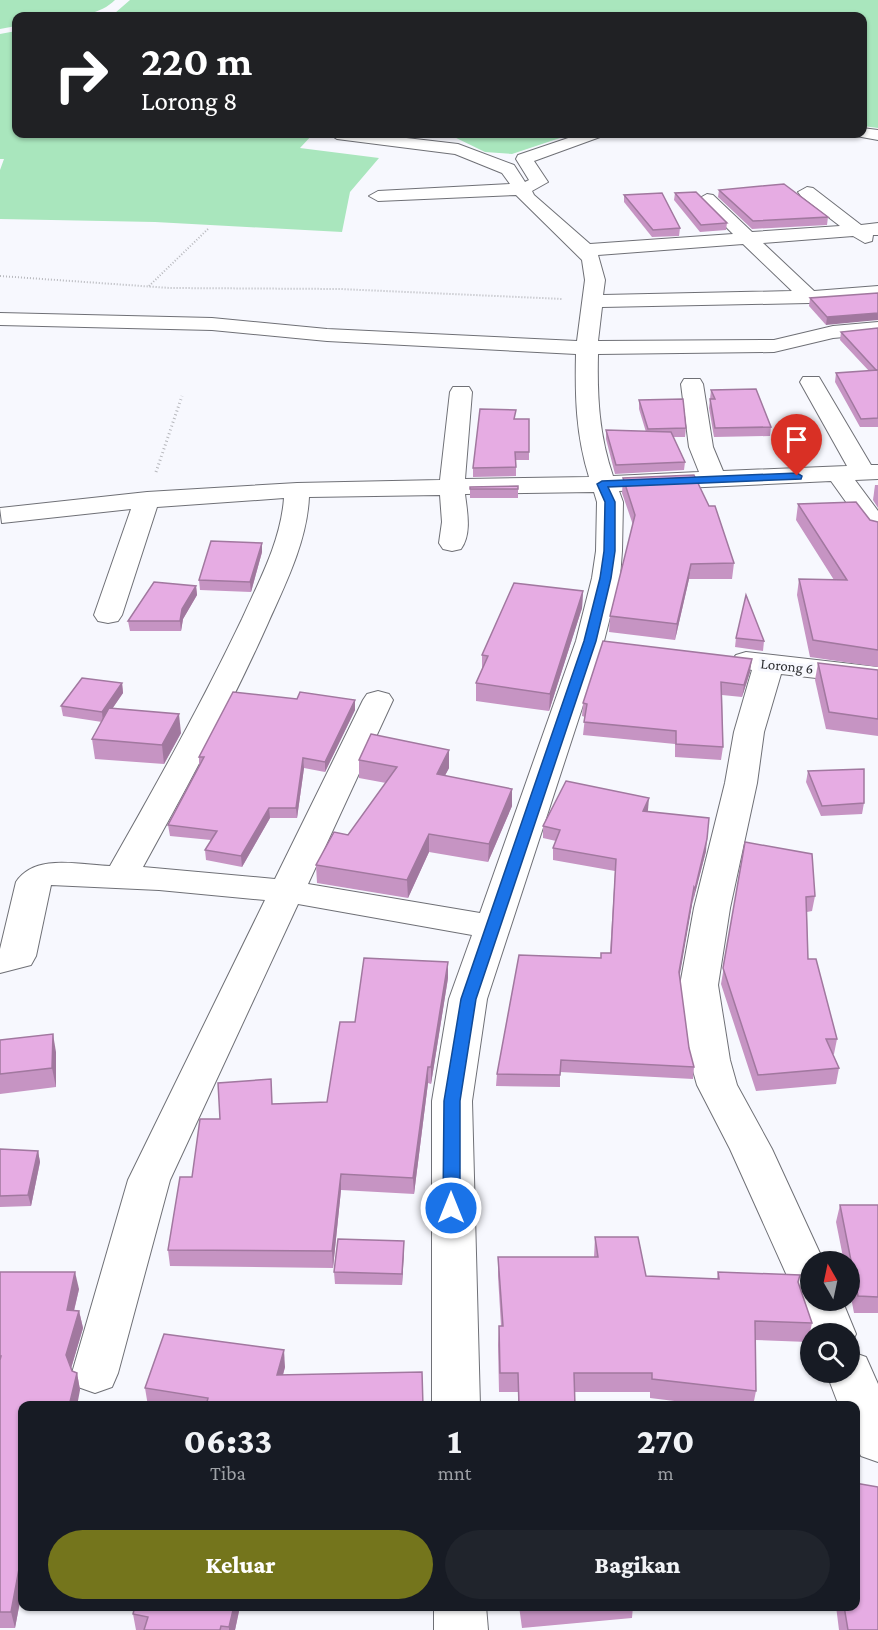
<!DOCTYPE html>
<html lang="id">
<style>
body{margin:0;font-family:"Crimson Pro",serif;background:#20242c;color:#f1f3f6;height:100vh;display:flex;flex-direction:column;font-size:22px;white-space:nowrap}
*{box-sizing:border-box;margin:0}
p{font-size:20px;color:#9ea1a6}
.icon{flex:none;width:33px;height:33px;fill:none;stroke:currentColor;stroke-width:2;stroke-linecap:round;stroke-linejoin:round}
.map{position:relative;flex:1;overflow:hidden}
.drawer{position:absolute;left:18px;top:1401px;width:842px;height:210px;display:flex;flex-direction:column;background:#171b24;border-radius:12px;box-shadow:0 2px 4px #0004}
.drawer>*{flex:none}
.banner{position:absolute;left:12px;top:12px;width:855px;height:126px;border-radius:12px;box-shadow:0 2px 4px #0004;background:#202124;color:#fff;overflow:hidden}
.needle{width:39px;rotate:351deg}
.buttons{position:absolute;left:800px;top:1251px;display:grid;gap:12px}
.buttons a{display:grid;place-items:center;width:60px;height:60px;border-radius:50%;background:#171b24;box-shadow:0 2px 4px #0004;font-size:30px}
.pin{position:absolute;display:grid;place-items:center;width:51px;height:51px;color:#fff;margin:-62px -26px;border-radius:50% 50% 50% 0;rotate:-45deg;box-shadow:0 0 6px #0007}
.pin .icon{rotate:45deg}
.me{position:absolute;width:66px;margin:-33px;rotate:0deg;stroke-linejoin:round;filter:drop-shadow(0 0 4px #0008)}
.turn{display:flex;align-items:center;gap:21px;height:126px;padding:0 30px;font-size:27px}
.turn .icon{width:78px;height:78px;stroke-width:2.5}
.turn b{display:block;font-size:42px;line-height:51px}
.eta{display:flex;justify-content:space-evenly;align-items:center;height:102px;text-align:center}
.eta b{font-size:36px;font-weight:800;line-height:42px}
.action{display:flex;gap:12px;margin-top:auto;padding:12px 30px}
.action a{flex:1;height:69px;border-radius:36px;background:#74751c;color:#fff;font-size:24px;font-weight:800;line-height:69px;text-align:center}
.action a+a{background:#20242c;color:#f1f3f6}
.map>svg:first-child{display:block}
.green{fill:#a9e6bd}
.lines{fill:none;stroke-linecap:round;stroke-linejoin:round}
.minor-casing{stroke:#6f7076;stroke-width:2}
.path-far1{stroke:#b7b8bd;stroke-width:2;stroke-dasharray:1 2;stroke-linecap:butt}
.path{stroke:#b7b8bd;stroke-width:3;stroke-dasharray:1 3;stroke-linecap:butt}
.minor{fill:#fff;fill-rule:evenodd}
.wall{fill:#c694c3}
.shaded-wall{fill:#a1789f}
.building{fill:#e6ace3;stroke:#a1789f;stroke-width:1.5}
.route{fill:#1a73e8;stroke:#114b97;stroke-width:1.5}
.labels{text-anchor:middle;dominant-baseline:central;stroke-width:6;stroke-linejoin:round;paint-order:stroke}
.street-label{font-size:15px;fill:#2e2f32;stroke:#f7f8fe}
</style>
<div class="map">
<svg width="878" height="1630" viewBox="0 0 878 1630">
<rect width="100%" height="100%" fill="#f7f8fe"/>
<g class="green">
<path d="M0 0H115C92 23 46 16 16 16V26L0 29Z"/>
<polygon points="130,0 878,0 878,128 863,126 862,16 96,16 115,13"/>
<polygon points="16,31 16,134 313,134 300,148 379,158 350,192 342,232 155,222 0,219 0,170 4,159 0,159 0,34"/>
<polygon points="448,134 572,134 512,154 485,152"/>
</g>
<g class="lines">
<g class="minor-casing">
<g id="minor">
<polygon points="862,128 878,130 878,140 856,136 854,134 862,134"/>
<path d="M329 134H372L458 144 514 165 525 182 529 180 516 159 518 155 580 134H602L600 137 534 161 548 182 532 191 534 195 590 244 733 234 698 199 707 194 713 195 752 232 840 226 801 196 798 192 807 187 813 188 861 225 878 223V235H873L872 241 865 243 853 236 763 243 814 291 878 286V298L809 303 602 307 598 341 774 340 833 326 878 322V334L833 338 774 352 598 354C597 397 599 435 613 476L699 472 689 447 681 384 684 379H700L703 384 713 447 723 471 847 466 800 382 803 377H819L871 465H878V479L855 480 878 511V537L869 534 831 481 619 491 623 502 622 551 620 578 604 641 487 999 472 1101 480 1406H432V1101L449 999 472 935 298 904 170 1180 118 1373 112 1387 95 1393 78 1387 72 1373 128 1180 265 900 159 890 51 885 36 956 31 965 0 973V949L16 882C35 853 80 865 110 866 156 785 202 703 242 619 259 581 281 541 284 498L157 507 122 615 118 621 108 623 98 621 94 615 131 509 2 523 0 508 147 492 297 483 440 480 450 392 453 387H469L472 392 465 479 589 477C576 435 575 397 576 354L327 341 212 330 0 325V313L212 318 327 329 577 341 585 280 582 260 516 195 378 201 369 196 378 191 510 184 502 173 455 154 337 139ZM743 244 792 291 603 295 605 280 598 255ZM594 492 597 502 596 551 592 578 576 641 480 913 308 884 393 700 389 694 378 691 367 694 363 700 275 879 143 867C187 787 231 706 268 623 286 583 307 541 309 497L440 495 442 522 439 543 443 549 452 551 461 549C472 534 467 511 465 494Z"/>
<polygon points="746,652 878,667 878,685 781,674 764,732 757,783 730,908 718,985 730,1060 737,1085 772,1149 824,1262 810,1262 810,1300 842,1300 856,1334 849,1348 849,1334 810,1334 796,1300 800,1293 794,1291 788,1278 730,1149 697,1085 690,1060 680,985 694,908 725,783 734,732 752,670 736,667 731,661 736,655"/>
<polygon points="849,1351 866,1357 878,1384 878,1462 861,1456 855,1444 855,1406 839,1406 826,1372 849,1372"/>
<polygon points="434,1606 486,1606 488,1630 434,1630"/>
</g>
</g>
<g class="path-far1">
<polyline points="0,276 170,288 340,289 563,299"/>
<polyline points="149,286 209,228"/>
</g>
<polyline class="path" points="156,472 182,396"/>
<use href="#minor" class="minor"/>
</g>
<g class="wall">
<polygon points="719,190 828,217 827,225 752,229 718,197"/>
<polygon points="675,193 727,223 726,230 700,232 674,200"/>
<polygon points="624,195 680,228 679,236 652,237 624,202"/>
<polygon points="878,293 826,325 809,306 810,298"/>
<polygon points="878,328 878,427 860,427 835,382 836,373 869,371 840,340 841,332"/>
<polygon points="711,390 771,427 770,436 714,437 709,408"/>
<polygon points="639,400 686,428 685,437 673,437 685,462 684,470 615,474 606,439 606,430 646,432 639,409"/>
<polygon points="516,419 529,419 529,460 516,460 516,476 473,477 473,468"/>
<polygon points="623,478 709,506 734,563 732,579 689,579 675,640 609,632 610,616 633,525 622,493"/>
<polygon points="875,485 878,485 878,508 873,500"/>
<polygon points="518,486 518,498 470,498 470,487"/>
<polygon points="798,504 878,522 878,667 810,657 797,595 799,579 834,580 796,520"/>
<polygon points="262,552 251,592 200,590 199,580"/>
<polygon points="196,586 197,595 183,619 181,631 130,631 128,621"/>
<polygon points="583,591 582,608 549,711 476,701 476,683 482,670 482,655"/>
<polygon points="736,638 764,641 763,651 735,647"/>
<polygon points="818,663 878,670 878,736 826,729 815,680"/>
<polygon points="750,672 742,697 722,695 723,747 721,760 675,757 675,744 583,735 585,717 582,716 583,703"/>
<polygon points="122,683 123,693 112,709 181,733 164,764 95,759 92,739 102,722 63,716 61,706"/>
<polygon points="297,699 355,700 355,710 325,772 304,768 297,818 270,818 242,867 206,860 205,850 211,840 170,836 168,825 199,766 199,757"/>
<polygon points="359,760 449,768 445,775 512,806 488,862 429,852 408,898 317,883 316,865 348,835 386,783 359,778"/>
<polygon points="808,771 864,803 862,814 821,816 806,782"/>
<polygon points="648,810 647,812 706,851 693,901 693,899 679,975 689,1048 694,1067 693,1079 560,1072 560,1087 496,1086 497,1074 601,958 610,953 615,871 553,860 553,848 556,841 543,838 543,826"/>
<polygon points="745,842 815,896 812,911 807,912 808,959 837,1039 834,1054 833,1054 839,1068 836,1084 756,1091 721,984"/>
<polygon points="448,978 431,1084 428,1083 414,1194 341,1190 333,1268 170,1266 168,1250 192,1177 220,1119 273,1104 327,1102 355,1022"/>
<polygon points="0,1040 56,1052 56,1087 0,1094"/>
<polygon points="0,1149 38,1151 40,1162 31,1206 0,1207"/>
<polygon points="840,1205 878,1205 878,1313 854,1313 849,1287 849,1262 844,1262 836,1222"/>
<polygon points="595,1237 646,1276 717,1279 718,1272 798,1285 812,1323 808,1342 755,1340 756,1391 753,1406 715,1406 650,1398 650,1392 575,1392 575,1406 518,1406 518,1392 499,1392 498,1345 499,1326 501,1326 498,1276 498,1257 594,1257"/>
<polygon points="404,1241 402,1285 335,1284 334,1272"/>
<polygon points="0,1272 79,1289 74,1311 79,1311 83,1328 71,1368 72,1371 77,1373 80,1390 22,1406 22,1591 15,1628 0,1628"/>
<polygon points="285,1367 283,1375 423,1406 148,1406 145,1388"/>
<polygon points="135,1606 238,1606 239,1611 235,1630 136,1630 133,1614"/>
<polygon points="519,1606 633,1606 632,1618 522,1628"/>
<polygon points="836,1606 855,1606 878,1630 839,1630"/>
</g>
<g class="shaded-wall">
<polygon points="878,313 878,320 826,325 827,317"/>
<polygon points="262,543 262,552 251,592 250,582"/>
<polygon points="691,564 689,579 675,640 677,624"/>
<polygon points="196,586 197,595 183,619 181,631 180,621 182,609"/>
<polygon points="583,591 582,608 549,711 550,694"/>
<polygon points="752,659 750,672 742,697 744,685"/>
<polygon points="122,683 123,693 103,722 102,712"/>
<polygon points="355,700 355,710 325,772 325,762"/>
<polygon points="179,714 181,733 164,764 162,745"/>
<polygon points="449,750 449,768 437,791 437,774"/>
<polygon points="303,758 304,768 297,818 296,808"/>
<polygon points="512,789 512,806 488,862 489,844"/>
<polygon points="649,798 648,810 642,823 643,811"/>
<polygon points="269,808 270,818 242,867 241,856"/>
<polygon points="429,834 429,852 408,898 407,880"/>
<polygon points="707,839 706,851 693,901 695,889"/>
<polygon points="694,887 693,899 678,985 679,972"/>
<polygon points="448,962 448,978 431,1084 431,1067"/>
<polygon points="53,1034 56,1052 56,1087 52,1068"/>
<polygon points="428,1067 428,1083 414,1194 413,1178"/>
<polygon points="38,1151 40,1162 31,1206 28,1195"/>
<polygon points="341,1174 341,1190 333,1268 332,1251"/>
<polygon points="404,1241 404,1252 402,1285 402,1274"/>
<polygon points="75,1272 79,1289 70,1327 67,1310"/>
<polygon points="79,1311 83,1328 70,1372 66,1355"/>
<polygon points="284,1350 285,1367 278,1392 277,1375"/>
<polygon points="77,1373 80,1390 77,1406 69,1406"/>
<polygon points="22,1553 22,1591 15,1628 11,1612"/>
<polygon points="234,1606 238,1606 239,1611 235,1630 229,1630 229,1627"/>
</g>
<g class="building">
<polygon points="784,184 828,217 753,221 719,190"/>
<polygon points="696,192 727,223 701,225 675,193"/>
<polygon points="662,193 680,228 653,230 624,195"/>
<polygon points="878,293 878,313 827,317 810,298"/>
<polygon points="878,328 878,370 876,370 841,332"/>
<polygon points="878,370 878,418 861,419 836,373"/>
<polygon points="756,389 771,427 715,428 710,399 715,399 711,390"/>
<polygon points="683,399 686,428 648,429 639,400"/>
<polygon points="480,409 516,410 514,419 529,419 529,452 515,452 516,467 473,468"/>
<polygon points="606,430 671,432 685,462 616,465"/>
<polygon points="694,475 709,506 715,506 734,563 691,564 677,624 610,616 635,515 623,478"/>
<polygon points="518,486 518,489 470,489 470,487"/>
<polygon points="856,502 870,520 878,522 878,650 813,640 799,579 847,580 798,504"/>
<polygon points="211,541 262,543 250,582 199,580"/>
<polygon points="154,582 196,586 182,609 180,621 128,621"/>
<polygon points="514,583 583,591 550,694 476,683 488,656 482,655"/>
<polygon points="746,595 764,641 736,638"/>
<polygon points="603,641 752,659 744,685 721,682 723,747 676,744 676,731 584,722 587,704 583,703"/>
<polygon points="818,663 878,670 878,719 829,712"/>
<polygon points="82,678 122,683 102,712 61,706"/>
<polygon points="233,692 297,699 300,692 355,700 325,762 303,758 296,808 269,808 241,856 205,850 217,831 168,825 204,757 199,757"/>
<polygon points="109,708 179,714 162,745 92,739"/>
<polygon points="371,734 449,750 437,774 512,789 489,844 429,834 407,880 316,865 334,832 348,835 397,767 359,760"/>
<polygon points="864,769 864,803 822,806 808,771"/>
<polygon points="566,781 649,798 643,811 709,818 707,839 695,889 694,887 679,972 689,1048 694,1067 561,1060 560,1075 497,1074 519,955 601,958 601,953 611,953 616,859 553,848 560,830 543,826"/>
<polygon points="745,842 812,854 815,896 806,897 808,959 816,959 837,1039 826,1039 839,1068 758,1075 723,968"/>
<polygon points="364,958 448,962 431,1067 428,1067 413,1178 341,1174 332,1251 168,1250 180,1177 192,1177 200,1119 220,1119 218,1083 271,1079 272,1104 327,1102 340,1022 355,1022"/>
<polygon points="53,1034 52,1068 0,1074 0,1040"/>
<polygon points="0,1149 38,1151 28,1195 0,1196"/>
<polygon points="840,1205 878,1205 878,1297 858,1296"/>
<polygon points="595,1237 638,1237 646,1276 719,1279 718,1272 800,1275 798,1282 812,1323 755,1321 756,1391 652,1379 652,1373 574,1373 575,1406 519,1406 518,1373 500,1373 499,1326 503,1326 498,1257 598,1257"/>
<polygon points="338,1239 404,1241 402,1274 334,1272"/>
<polygon points="0,1272 75,1272 67,1310 79,1311 66,1355 72,1371 77,1373 69,1406 22,1406 22,1553 11,1612 0,1612 0,1360 1,1356 0,1356"/>
<polygon points="164,1334 284,1350 277,1375 422,1372 423,1406 206,1406 208,1398 145,1388"/>
<polygon points="855,1483 878,1487 878,1630 848,1630 844,1606 855,1606"/>
<polygon points="135,1606 234,1606 229,1627 221,1626 220,1630 144,1630 148,1617 133,1614"/>
<polygon points="523,1606 556,1606 523,1609"/>
</g>
<polygon class="route" points="797,473 802,476 801,479 608,487 615,502 615,551 611,578 596,641 476,999 460,1101 460,1208 458,1212 445,1212 443,1208 444,1101 461,999 584,641 600,578 604,551 605,502 597,484 602,481"/>
<g class="labels">
<g class="street-label">
<text transform="translate(787 666) rotate(6)">Lorong 6</text>
</g>
</g>
</svg>
<div class="buttons">
<a><svg class="needle" viewBox="-14 -14 28 28"><path d="M0-13l5 13h-10z" fill="#e53935"/><path d="M0 13l5-13h-10z" fill="#9ea1a6"/></svg></a>
<a><svg class="icon" aria-label="search" viewBox="0 0 24 24"><circle cx="10" cy="10" r="6"/><path d="M15 15l6 6"/></svg></a>
</div>
<div class="pin" style="left:797px;top:476px;background:#d93025"><svg class="icon" aria-label="arrive" viewBox="0 0 24 24"><path d="M6 21V4h12l-3 4 3 4H6"/></svg></div>
<svg class="me" style="left:451px;top:1208px" viewBox="-20 -20 40 40"><circle r="17" fill="#1a73e8" stroke="#fff" stroke-width="3"/><path d="M0-11L8 9 0 5-8 9z" fill="#fff"/></svg>
<div class="banner">
<div class="turn"><svg class="icon" aria-label="right" viewBox="0 0 24 24"><path d="M7 20v-9h11M14 6l5 5-5 5"/></svg><div><b>220 m</b>Lorong 8</div></div>
</div>
<section class="drawer">
<div class="eta">
<div><b>06:33</b><p>Tiba</p></div>
<div><b>1</b><p>mnt</p></div>
<div><b>270</b><p>m</p></div>
</div>
<div class="action"><a>Keluar</a><a>Bagikan</a></div>
</section>
</div>
